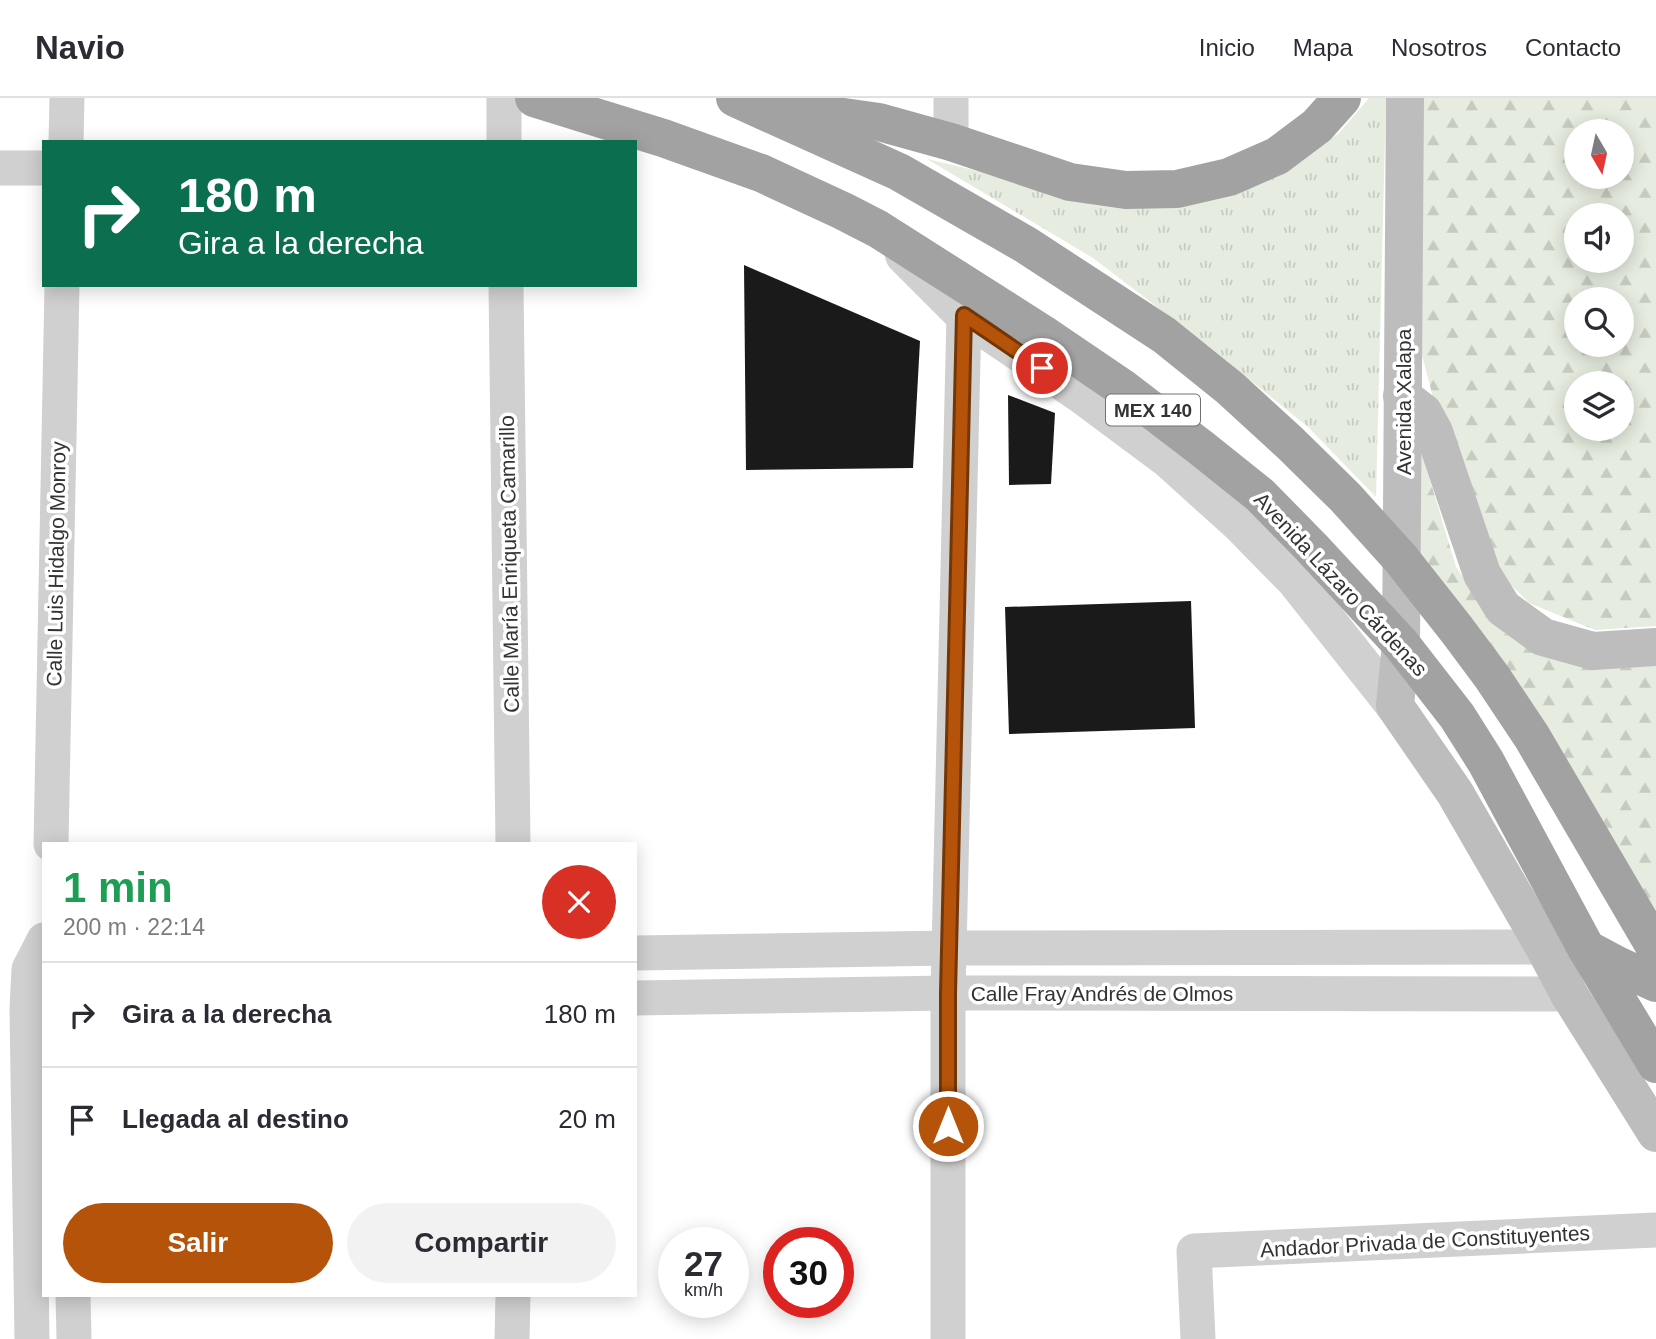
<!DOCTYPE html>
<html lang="es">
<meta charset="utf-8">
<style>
body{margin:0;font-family:Arial,sans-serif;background:#f2f2f3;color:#2b2b33;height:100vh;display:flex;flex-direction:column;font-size:26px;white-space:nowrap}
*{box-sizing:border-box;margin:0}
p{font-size:23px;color:#7c7c81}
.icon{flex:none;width:38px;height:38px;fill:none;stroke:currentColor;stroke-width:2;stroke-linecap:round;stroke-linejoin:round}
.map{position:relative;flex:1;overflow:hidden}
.sheet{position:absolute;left:42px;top:744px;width:595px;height:455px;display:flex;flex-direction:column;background:#fff;border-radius:0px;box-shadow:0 4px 18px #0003}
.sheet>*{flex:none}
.hud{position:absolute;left:42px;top:42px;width:595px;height:147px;border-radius:0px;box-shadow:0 4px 18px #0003;background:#0b6e4f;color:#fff;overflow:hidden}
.needle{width:46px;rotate:171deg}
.fabs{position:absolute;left:1564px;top:21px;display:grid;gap:14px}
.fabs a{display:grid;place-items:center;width:70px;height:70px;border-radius:50%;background:#fff;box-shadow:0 4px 18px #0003;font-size:35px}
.speed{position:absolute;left:658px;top:1129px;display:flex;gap:14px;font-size:35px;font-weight:700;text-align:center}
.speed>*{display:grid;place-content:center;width:91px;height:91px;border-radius:50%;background:#fff;box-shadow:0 4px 18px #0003;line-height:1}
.speed small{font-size:18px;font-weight:400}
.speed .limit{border:10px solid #d22;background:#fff;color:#111}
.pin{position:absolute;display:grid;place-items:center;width:60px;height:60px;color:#fff;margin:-30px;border:4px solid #fff;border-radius:50%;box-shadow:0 2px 7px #0007}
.me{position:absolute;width:77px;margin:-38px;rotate:0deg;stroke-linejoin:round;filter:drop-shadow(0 0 5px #0008)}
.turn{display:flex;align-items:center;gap:24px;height:147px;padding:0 21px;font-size:32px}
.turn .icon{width:91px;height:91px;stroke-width:2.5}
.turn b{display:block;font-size:49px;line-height:60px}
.round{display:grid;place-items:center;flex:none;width:74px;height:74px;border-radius:37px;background:#f2f2f3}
.headline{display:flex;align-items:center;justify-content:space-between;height:119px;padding:0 21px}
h1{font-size:42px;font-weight:700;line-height:52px;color:#1e9e55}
.primary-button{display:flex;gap:14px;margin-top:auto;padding:14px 21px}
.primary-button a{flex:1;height:80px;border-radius:42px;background:#b45309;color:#fff;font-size:28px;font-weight:700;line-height:80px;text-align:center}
.primary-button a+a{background:#f2f2f3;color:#2b2b33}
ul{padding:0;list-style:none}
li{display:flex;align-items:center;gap:21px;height:105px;padding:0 21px;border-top:2px solid #e1e1e2}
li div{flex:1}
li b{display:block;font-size:26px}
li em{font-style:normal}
header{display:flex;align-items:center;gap:42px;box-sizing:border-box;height:98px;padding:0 35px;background:#fff;border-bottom:2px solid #e1e1e2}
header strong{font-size:33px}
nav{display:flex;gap:38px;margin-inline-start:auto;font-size:24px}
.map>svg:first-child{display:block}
.grass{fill:url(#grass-tufts)}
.forest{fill:url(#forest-firs);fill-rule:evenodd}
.building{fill:#1a1a1a}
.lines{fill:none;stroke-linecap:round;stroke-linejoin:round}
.minor{stroke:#d0d0d0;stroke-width:35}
.tertiary{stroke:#d0d0d0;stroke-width:38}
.secondary{stroke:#bdbdbd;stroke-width:38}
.trunk{stroke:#a2a2a2;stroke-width:38}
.route-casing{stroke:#753606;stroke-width:18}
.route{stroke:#b45309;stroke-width:12}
.labels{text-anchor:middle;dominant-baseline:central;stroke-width:7;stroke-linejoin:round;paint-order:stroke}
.shield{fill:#fff;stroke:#707070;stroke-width:2}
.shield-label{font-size:19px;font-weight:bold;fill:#333}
.street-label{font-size:21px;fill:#333;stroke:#fff}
</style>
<header>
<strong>Navio</strong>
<nav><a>Inicio</a><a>Mapa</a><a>Nosotros</a><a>Contacto</a></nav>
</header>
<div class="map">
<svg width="1656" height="1241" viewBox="0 0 1656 1241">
<defs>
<pattern id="grass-tufts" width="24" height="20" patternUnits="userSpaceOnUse" patternTransform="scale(1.75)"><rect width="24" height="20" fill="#e6ecdf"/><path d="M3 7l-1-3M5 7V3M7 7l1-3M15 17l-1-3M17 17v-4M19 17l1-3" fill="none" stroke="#c6cbc0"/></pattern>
<pattern id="forest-firs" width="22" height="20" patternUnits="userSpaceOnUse" patternTransform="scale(1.75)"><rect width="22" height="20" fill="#e6ecdf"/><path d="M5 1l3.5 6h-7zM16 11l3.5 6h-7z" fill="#c6cbc0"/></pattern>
</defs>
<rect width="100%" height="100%" fill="#fff"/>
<polygon class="grass" points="1369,0 1386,0 1376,399 1308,329 1212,251 1093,160 927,61 1113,105 1293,66 1339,35"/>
<g class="forest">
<path d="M1418 0H1656V528L1595 532 1529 505 1480 455 1455 385 1412 218ZM1577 33H1622V79H1577ZM1577 117H1622V163H1577ZM1577 201H1622V247H1577ZM1577 285H1622V331H1577Z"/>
<polygon points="1416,335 1456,469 1504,535 1573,565 1656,566 1656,840 1419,485"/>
</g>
<g class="building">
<polygon points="744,167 920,243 913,370 746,372"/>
<polygon points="1008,297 1055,315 1051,386 1009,387"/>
<polygon points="1191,503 1195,630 1009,636 1005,509"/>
</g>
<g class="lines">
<g class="minor">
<polyline points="504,0 504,44"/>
<polyline points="66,44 67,0"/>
<polyline points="951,44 951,0"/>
<polyline points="0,70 44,70"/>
<polyline points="506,187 513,746"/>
<polyline points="51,746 62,187"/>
<polyline points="635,855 949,850 1544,849"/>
<polyline points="635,900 948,895 1569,896"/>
<polyline points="73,1197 74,1241"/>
<polyline points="32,1241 27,911 29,871 44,842"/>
<polyline points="512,1241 513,1197"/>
<polyline points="948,1241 948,895 964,217"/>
<polyline points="1198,1241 1194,1153 1656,1132"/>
</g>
<polyline class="tertiary" points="904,157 964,217 1082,297 1168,361 1240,426 1295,482 1395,608"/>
<g class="secondary">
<polyline points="1405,0 1401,546 1395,608 1455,695 1544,849 1569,896 1656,1035"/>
<polyline points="1402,298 1423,314 1434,334 1482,476 1503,510 1543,539 1593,553 1656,549"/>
</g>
<g class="trunk">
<polyline points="534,0 663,40 761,75 843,113 878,131 1043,236 1124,291 1200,349 1260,397 1311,449 1401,546 1457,618 1486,664 1586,850 1656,966"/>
<polyline points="735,0 899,74 1026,147 1164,237 1230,290 1290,345 1345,399 1401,461 1457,532 1492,579 1532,639 1656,851"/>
<polyline points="791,17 829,17 879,24 951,44 1070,84 1126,92 1177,91 1229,79 1277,58 1317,28 1342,0"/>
<polyline points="1587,851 1617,867 1656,885"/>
</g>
</g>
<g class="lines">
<g class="route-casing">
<polyline id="route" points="948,1028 948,895 964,217 1042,270"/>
</g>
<use href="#route" class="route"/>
</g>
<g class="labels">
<rect class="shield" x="1106" y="296.5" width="94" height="31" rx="5"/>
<g class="shield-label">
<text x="1153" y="312">MEX 140</text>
</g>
<g class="street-label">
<text transform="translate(1403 304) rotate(-90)">Avenida Xalapa</text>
<text transform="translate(56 466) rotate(-89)">Calle Luis Hidalgo Monroy</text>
<text transform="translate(509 466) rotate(-91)">Calle María Enriqueta Camarillo</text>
<text transform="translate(1341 486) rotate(47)">Avenida Lázaro Cárdenas</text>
<text x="1102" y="895">Calle Fray Andrés de Olmos</text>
<text transform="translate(1425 1143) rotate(-3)">Andador Privada de Constituyentes</text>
</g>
</g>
</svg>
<div class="fabs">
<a><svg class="needle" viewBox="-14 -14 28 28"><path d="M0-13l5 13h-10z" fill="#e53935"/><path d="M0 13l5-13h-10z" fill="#7c7c81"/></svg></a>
<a><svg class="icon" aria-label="sound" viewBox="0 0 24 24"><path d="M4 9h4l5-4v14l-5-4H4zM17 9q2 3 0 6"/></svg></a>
<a><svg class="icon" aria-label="search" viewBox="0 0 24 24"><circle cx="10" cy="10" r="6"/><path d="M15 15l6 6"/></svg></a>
<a><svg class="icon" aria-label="layers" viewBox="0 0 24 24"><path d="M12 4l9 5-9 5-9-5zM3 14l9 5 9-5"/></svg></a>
</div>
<div class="speed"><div>27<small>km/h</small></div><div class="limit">30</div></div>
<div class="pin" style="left:1042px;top:270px;background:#d93025"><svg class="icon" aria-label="arrive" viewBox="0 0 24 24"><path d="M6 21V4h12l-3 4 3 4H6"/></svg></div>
<svg class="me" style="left:948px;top:1028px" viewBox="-20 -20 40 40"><circle r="17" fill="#b45309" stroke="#fff" stroke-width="3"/><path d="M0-11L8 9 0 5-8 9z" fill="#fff"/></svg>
<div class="hud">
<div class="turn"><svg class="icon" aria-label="right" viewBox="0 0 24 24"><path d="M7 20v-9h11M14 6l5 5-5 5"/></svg><div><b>180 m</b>Gira a la derecha</div></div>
</div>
<section class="sheet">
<div class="headline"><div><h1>1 min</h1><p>200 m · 22:14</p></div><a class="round" style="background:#d93025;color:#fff"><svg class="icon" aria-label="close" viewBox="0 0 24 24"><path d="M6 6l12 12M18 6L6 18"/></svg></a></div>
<ul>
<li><svg class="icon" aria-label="right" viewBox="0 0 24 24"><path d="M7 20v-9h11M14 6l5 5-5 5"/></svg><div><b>Gira a la derecha</b></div><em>180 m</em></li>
<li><svg class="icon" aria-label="arrive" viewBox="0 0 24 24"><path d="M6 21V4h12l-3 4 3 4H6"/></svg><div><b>Llegada al destino</b></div><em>20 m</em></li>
</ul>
<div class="primary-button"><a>Salir</a><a>Compartir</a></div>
</section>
</div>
